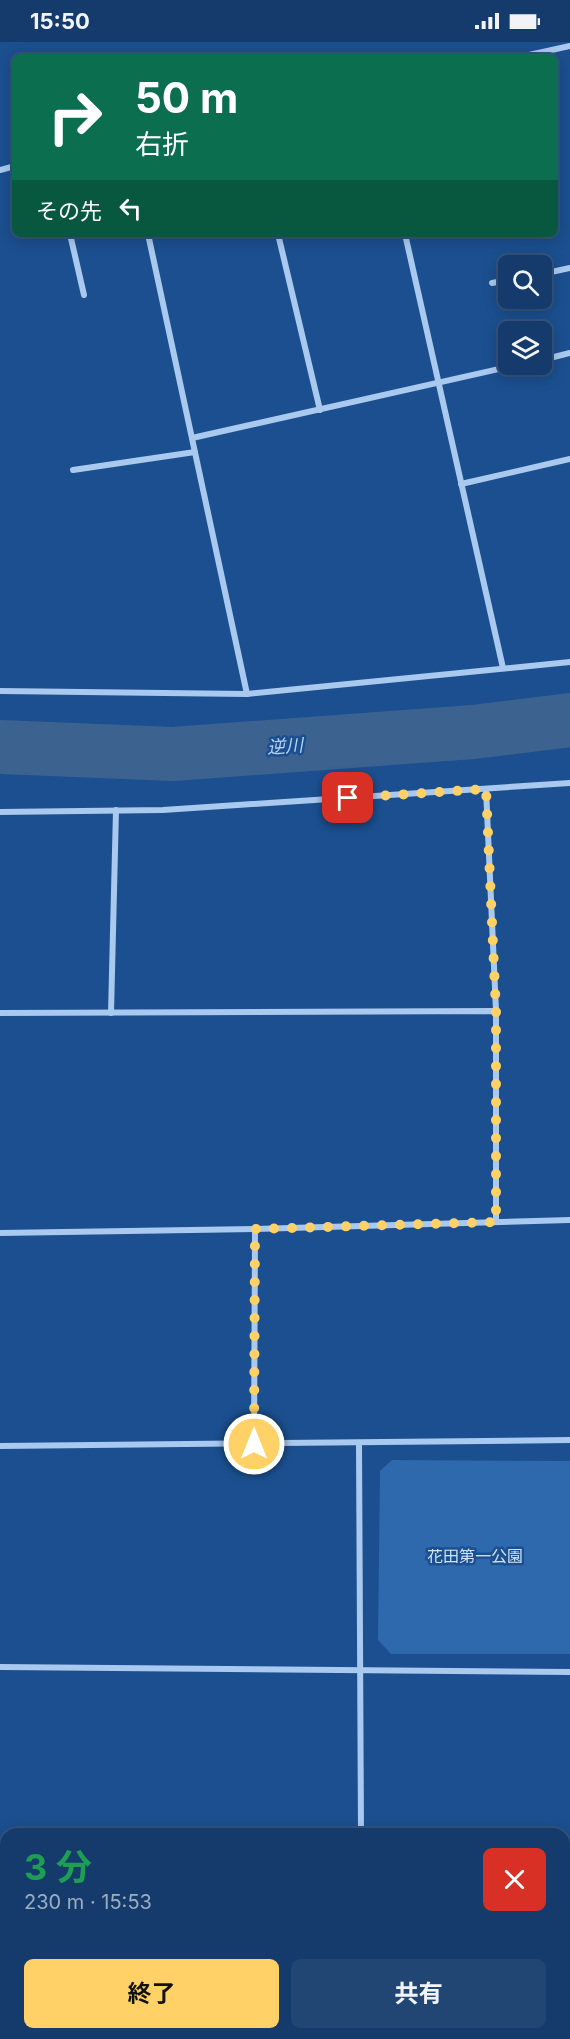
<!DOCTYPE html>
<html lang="ja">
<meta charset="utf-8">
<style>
body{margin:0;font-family:Inter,"Noto Sans JP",sans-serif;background:#214673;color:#f1f3f6;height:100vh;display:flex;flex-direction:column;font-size:22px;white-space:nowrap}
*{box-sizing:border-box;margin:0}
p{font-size:20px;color:#9dadc1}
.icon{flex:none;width:33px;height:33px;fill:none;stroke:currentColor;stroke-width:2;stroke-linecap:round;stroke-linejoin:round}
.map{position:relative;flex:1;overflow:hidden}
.details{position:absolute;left:0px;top:1786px;width:570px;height:212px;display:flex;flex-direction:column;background:#143b6b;border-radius:18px 18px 0 0;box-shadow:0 3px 15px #0003,0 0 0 2px #33557e}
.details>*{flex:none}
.top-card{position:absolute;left:12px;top:12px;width:546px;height:183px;border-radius:9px;box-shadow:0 3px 15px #0003,0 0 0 2px #33557e;background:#0b6e4f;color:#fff;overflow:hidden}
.controls{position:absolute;left:498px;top:213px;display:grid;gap:12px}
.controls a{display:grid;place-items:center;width:54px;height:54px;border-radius:9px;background:#143b6b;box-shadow:0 3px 15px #0003,0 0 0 2px #33557e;font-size:30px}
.pin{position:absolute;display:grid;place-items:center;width:51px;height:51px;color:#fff;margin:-26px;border-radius:12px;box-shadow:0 3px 9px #0006}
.me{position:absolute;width:66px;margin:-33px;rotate:0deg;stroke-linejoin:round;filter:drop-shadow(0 0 4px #0008)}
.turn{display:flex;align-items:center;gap:21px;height:126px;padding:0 24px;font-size:27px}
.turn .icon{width:78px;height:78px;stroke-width:2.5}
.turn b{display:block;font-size:42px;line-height:51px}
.then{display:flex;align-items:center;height:57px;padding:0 24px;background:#0003;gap:12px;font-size:22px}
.round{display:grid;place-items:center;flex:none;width:63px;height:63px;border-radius:9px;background:#214673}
.head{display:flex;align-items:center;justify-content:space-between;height:102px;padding:0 24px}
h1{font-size:36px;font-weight:700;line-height:45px;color:#1e9e55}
.action{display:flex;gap:12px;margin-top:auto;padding:12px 24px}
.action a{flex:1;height:69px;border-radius:9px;background:#ffd166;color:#111;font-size:24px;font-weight:700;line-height:69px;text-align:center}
.action a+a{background:#214673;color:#f1f3f6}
.status{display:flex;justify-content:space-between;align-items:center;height:42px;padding:0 30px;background:#143b6b;direction:ltr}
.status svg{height:16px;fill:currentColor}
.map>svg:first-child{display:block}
.green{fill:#2e69ad}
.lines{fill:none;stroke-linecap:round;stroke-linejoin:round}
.river{stroke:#3c6290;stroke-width:54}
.street{stroke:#a9c9ee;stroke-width:6}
.route{stroke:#ffd166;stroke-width:10;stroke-dasharray:0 18}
.labels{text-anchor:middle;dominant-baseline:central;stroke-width:5;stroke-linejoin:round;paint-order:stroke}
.park-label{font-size:16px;fill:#cfe3fa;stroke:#1b4f8f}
.water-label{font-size:18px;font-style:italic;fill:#b5d3f5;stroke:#1b4f8f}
</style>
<div class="status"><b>15:50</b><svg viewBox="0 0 49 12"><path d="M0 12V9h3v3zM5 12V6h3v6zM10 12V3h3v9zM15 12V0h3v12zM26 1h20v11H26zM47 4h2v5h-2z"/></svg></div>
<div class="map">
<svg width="570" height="1997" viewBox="0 0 570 1997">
<rect width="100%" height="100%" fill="#1b4f8f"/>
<polygon class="green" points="392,1418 570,1419 570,1612 391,1612 378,1598 380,1429"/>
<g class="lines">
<polyline class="river" points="0,705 173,712 473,690 570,678"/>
<g class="street">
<polyline points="520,15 570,4"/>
<polyline points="0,128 15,124"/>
<polyline points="70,192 84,253"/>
<polyline points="148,192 247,652"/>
<polyline points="278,192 320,368"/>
<polyline points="405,192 503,626"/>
<polyline points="542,232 570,226"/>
<polyline points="492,241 508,238"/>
<polyline points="542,318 570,311"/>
<polyline points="192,396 521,322"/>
<polyline points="73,428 195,410"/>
<polyline points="461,442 570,417"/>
<polyline points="0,649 247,652 570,620"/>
<polyline points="486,747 496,969"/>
<polyline points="0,770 163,768 570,741"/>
<polyline points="0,971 496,969 496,1180"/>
<polyline points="111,971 116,768"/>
<polyline points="0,1191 255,1187 570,1178"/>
<polyline points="359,1401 361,1792"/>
<polyline points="254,1402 255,1187"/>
<polyline points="0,1404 570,1398"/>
<polyline points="0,1625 570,1630"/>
<polyline points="362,1992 362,1997"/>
</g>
</g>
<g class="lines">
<polyline class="route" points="254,1402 255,1187 496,1180 496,969 486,747 348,756"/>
</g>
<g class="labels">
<g class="park-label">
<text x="475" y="1514">花田第一公園</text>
</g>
<g class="water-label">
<text transform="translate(285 704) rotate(-4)">逆川</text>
</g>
</g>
</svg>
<div class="controls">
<a><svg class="icon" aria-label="search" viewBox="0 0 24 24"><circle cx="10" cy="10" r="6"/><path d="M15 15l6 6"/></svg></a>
<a><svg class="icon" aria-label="layers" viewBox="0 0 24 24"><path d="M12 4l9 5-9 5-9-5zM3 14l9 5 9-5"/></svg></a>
</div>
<div class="pin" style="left:348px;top:756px;background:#d93025"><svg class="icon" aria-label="arrive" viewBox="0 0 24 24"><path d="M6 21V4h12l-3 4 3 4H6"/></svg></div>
<svg class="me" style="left:254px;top:1402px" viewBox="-20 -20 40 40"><circle r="17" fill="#ffd166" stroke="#fff" stroke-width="3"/><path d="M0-11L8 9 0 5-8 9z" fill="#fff"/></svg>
<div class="top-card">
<div class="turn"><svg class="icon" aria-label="right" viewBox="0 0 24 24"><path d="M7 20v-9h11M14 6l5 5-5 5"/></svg><div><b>50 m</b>右折</div></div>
<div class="then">その先<svg class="icon" aria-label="left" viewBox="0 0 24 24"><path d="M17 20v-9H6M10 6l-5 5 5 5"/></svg></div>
</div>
<section class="details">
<div class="head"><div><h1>3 分</h1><p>230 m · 15:53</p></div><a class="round" style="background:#d93025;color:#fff"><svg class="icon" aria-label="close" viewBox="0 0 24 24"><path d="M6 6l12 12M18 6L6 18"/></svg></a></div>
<div class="action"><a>終了</a><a>共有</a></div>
</section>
</div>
